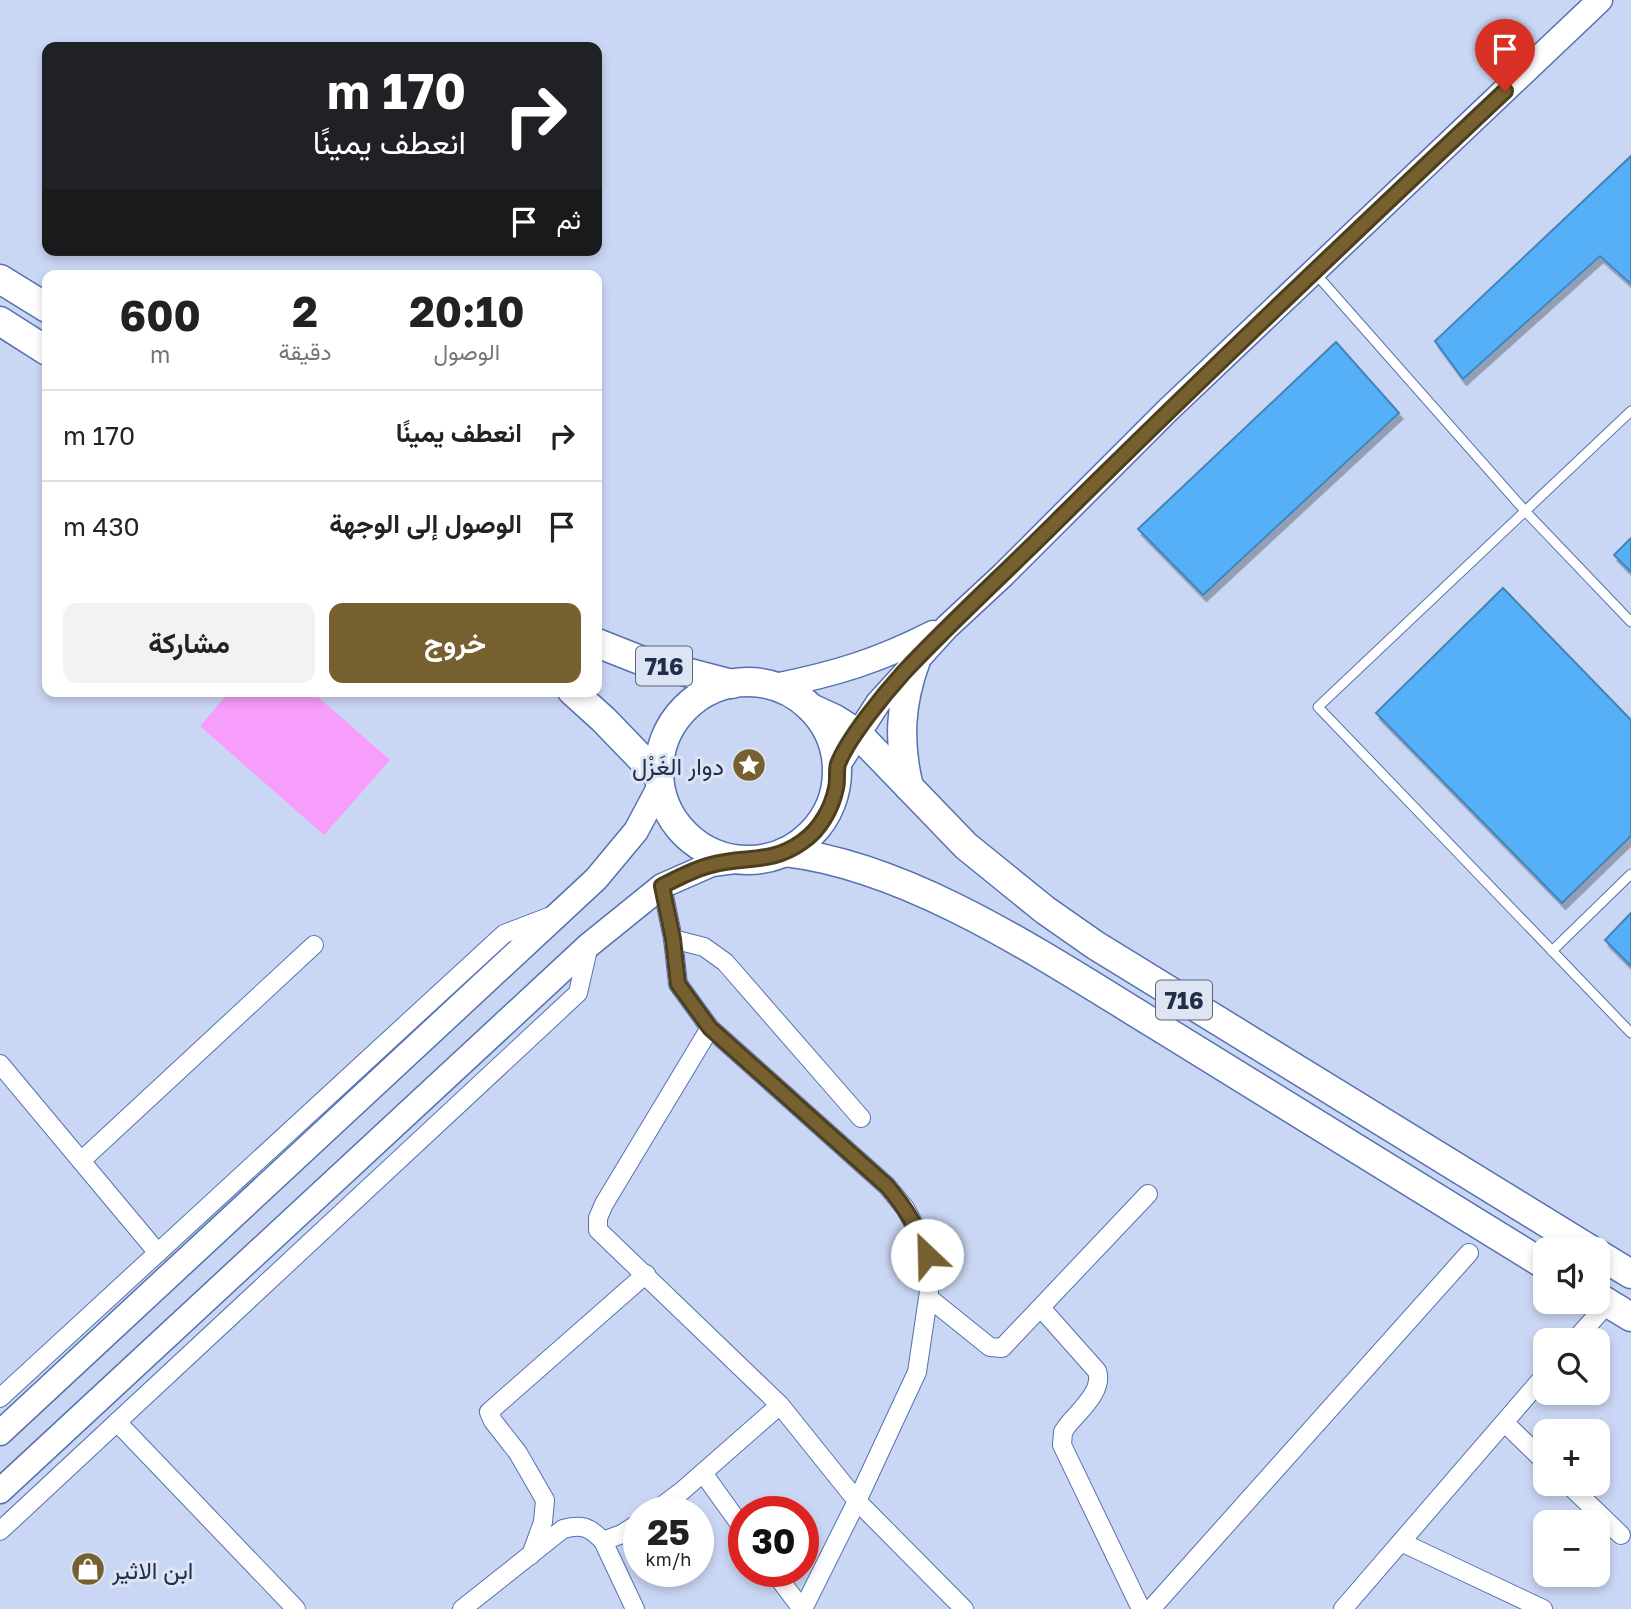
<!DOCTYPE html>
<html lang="ar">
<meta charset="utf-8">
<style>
body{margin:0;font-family:"Golos Text",Vazirmatn,sans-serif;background:#f2f2f2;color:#222;direction:rtl;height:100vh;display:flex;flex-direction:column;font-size:26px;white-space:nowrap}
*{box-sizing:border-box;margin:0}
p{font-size:23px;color:#767676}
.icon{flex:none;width:38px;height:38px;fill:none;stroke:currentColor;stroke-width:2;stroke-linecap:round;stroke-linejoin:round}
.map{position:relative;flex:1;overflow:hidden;direction:ltr}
.sheet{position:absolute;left:42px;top:270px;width:560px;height:427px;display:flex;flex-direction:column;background:#fff;border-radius:14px;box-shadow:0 4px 10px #0003;direction:rtl}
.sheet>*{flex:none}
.hud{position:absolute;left:42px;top:42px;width:560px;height:214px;border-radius:14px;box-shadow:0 4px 10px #0003;direction:rtl;background:#202124;color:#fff;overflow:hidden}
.tools{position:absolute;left:1533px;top:1237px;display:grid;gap:14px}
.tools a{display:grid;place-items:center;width:77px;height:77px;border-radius:14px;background:#fff;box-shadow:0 4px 10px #0003;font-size:35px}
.speed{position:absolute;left:623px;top:1496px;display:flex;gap:14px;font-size:35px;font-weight:700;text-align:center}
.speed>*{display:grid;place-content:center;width:91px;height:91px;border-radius:50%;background:#fff;box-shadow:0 4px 10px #0003;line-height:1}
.speed small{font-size:18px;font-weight:400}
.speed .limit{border:10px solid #d22;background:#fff;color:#111}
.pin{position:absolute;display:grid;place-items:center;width:60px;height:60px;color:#fff;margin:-72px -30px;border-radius:50% 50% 50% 0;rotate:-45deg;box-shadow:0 0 7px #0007}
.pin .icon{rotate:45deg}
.me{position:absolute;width:77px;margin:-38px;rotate:336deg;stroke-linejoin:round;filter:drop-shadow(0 0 5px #0008)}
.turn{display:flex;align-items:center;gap:24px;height:147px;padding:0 21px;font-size:32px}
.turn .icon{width:91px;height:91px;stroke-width:2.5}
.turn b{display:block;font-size:49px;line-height:60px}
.then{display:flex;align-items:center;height:66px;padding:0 21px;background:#0003;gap:14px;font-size:26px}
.eta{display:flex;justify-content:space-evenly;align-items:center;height:119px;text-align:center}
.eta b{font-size:42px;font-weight:700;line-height:49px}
.primary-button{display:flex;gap:14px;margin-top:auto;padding:14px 21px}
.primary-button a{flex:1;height:80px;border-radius:14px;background:#766030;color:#fff;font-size:28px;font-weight:700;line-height:80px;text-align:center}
.primary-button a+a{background:#f2f2f2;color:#222}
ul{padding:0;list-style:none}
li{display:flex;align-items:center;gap:21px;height:91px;padding:0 21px;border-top:2px solid #e0e0e0}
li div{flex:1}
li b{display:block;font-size:26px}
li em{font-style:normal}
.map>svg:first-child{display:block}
.green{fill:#f79dfc}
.building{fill:#56b0f7;stroke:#4384b8;stroke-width:2;filter:url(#shadow)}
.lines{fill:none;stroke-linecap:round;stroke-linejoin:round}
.lane-casing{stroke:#5571b0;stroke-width:11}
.street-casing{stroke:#5571b0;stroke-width:20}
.secondary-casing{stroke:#5571b0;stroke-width:27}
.primary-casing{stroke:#5571b0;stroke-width:31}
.lane{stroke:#fff;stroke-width:9}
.street{stroke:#fff;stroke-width:18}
.secondary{stroke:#fff;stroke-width:24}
.primary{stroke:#fff;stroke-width:28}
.route-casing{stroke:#4d3e1f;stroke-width:18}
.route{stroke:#766030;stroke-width:12}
.labels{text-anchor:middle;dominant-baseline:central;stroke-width:6;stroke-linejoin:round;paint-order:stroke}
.shield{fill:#dde4f3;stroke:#5a657c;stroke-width:2}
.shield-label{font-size:23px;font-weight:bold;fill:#222e49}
.poi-label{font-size:24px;fill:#222e49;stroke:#dde4f3;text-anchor:end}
</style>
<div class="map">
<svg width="1631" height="1609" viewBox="0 0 1631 1609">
<defs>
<filter id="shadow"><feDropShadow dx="3.5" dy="6" stdDeviation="0" flood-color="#0004"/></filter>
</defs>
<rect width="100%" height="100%" fill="#cad7f4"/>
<polygon class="green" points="230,691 311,691 390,760 324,835 200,726"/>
<g class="building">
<polygon points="1631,156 1631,284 1600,256 1463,379 1435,341"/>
<polygon points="1336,342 1399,413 1203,595 1138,529"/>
<polygon points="1631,538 1631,572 1614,555"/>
<polygon points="1503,588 1631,720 1631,836 1562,903 1376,713"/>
<polygon points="1631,913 1631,966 1605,940"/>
</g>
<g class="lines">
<g class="lane-casing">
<g id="lane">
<polyline points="1315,273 1526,512 1631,622"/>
<polyline points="1631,411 1318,707 1631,1033"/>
<polyline points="1552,951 1631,874"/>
</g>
</g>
<g class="street-casing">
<g id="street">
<polyline points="662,886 673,939 678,984 710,1028 887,1186 905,1208 922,1239 932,1271 917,1372 857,1501 803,1609"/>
<polyline points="673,939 704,947 725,962 861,1118"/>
<polyline points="710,1028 604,1204 598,1218 598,1230 780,1405 857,1501 964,1609"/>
<polyline points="0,1064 158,1253"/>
<polyline points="81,1161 314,945"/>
<polyline points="929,1298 990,1347 1002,1348 1148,1194"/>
<path d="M1041 1308 1097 1371C1104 1391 1078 1412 1067 1426L1063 1432 1062 1445 1141 1609"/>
<polyline points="1575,1340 1608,1303"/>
<polyline points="0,1398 504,934 551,916"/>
<polyline points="117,1422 296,1609"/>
<polyline points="1505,1423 1545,1462"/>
<polyline points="703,1473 744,1530"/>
<polyline points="1568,1484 1621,1535"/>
<polyline points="654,1512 682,1491 780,1405"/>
<polyline points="0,1531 578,993 589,945"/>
<polyline points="603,1541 635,1609"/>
<polyline points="1401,1542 1543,1609"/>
<polyline points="531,1555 543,1522 545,1500 518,1453 493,1421 489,1412 646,1274"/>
<polyline points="774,1572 802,1609"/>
<path d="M462 1609 563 1529C582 1524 590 1527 603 1541L622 1534 639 1523"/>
<polyline points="1151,1609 1469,1253"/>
<polyline points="1343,1609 1545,1375"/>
</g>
</g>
<g class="secondary-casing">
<g id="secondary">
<path d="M775 686C835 674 878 661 933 633"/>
<polyline points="838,765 878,703 947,627 1003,575 1168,410 1600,0"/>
<polyline points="0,1433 596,879 636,831 661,784"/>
<polyline points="0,1491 589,945 662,886 712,864 743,860"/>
</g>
</g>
<g class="primary-casing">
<g id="primary">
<polyline points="0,279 47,308"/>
<polyline points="0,321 47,351"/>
<polyline points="597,643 640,660 732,684"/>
<circle cx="748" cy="771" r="89"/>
<polyline points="572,691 604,720 659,777"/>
<polyline points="811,708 835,719 857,733 966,846 1045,910 1095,945 1591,1250"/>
<path d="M909 787C898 742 900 703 916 660"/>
<path d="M785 852C916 867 1055 964 1166 1031 1293 1109 1419 1187 1545 1265"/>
<polyline points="1598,1254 1631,1274"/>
<polyline points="1598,1297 1631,1317"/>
</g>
</g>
<use href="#lane" class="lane"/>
<use href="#street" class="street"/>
<use href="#secondary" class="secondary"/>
<use href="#primary" class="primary"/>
</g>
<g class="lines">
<g class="route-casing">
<path id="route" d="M927 1255C919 1229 905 1207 887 1186L710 1028 678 984 673 939 662 886C678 878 694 869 711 865 745 855 770 865 802 842 820 830 832 808 836 788 838 780 836 771 838 764 848 738 885 693 904 672 953 620 1006 572 1057 521 1204 375 1354 233 1505 91"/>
</g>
<use href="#route" class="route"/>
</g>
<defs>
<g id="sight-disc" transform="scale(1.75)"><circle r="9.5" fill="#766030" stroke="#dde4f3"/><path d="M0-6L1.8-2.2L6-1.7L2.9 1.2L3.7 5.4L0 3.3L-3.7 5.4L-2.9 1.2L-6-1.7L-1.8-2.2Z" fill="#fff"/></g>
<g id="shop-disc" transform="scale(1.75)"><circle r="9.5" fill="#766030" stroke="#dde4f3"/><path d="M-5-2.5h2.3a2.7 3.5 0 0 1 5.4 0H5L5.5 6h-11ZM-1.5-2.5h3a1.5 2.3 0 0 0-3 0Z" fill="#fff"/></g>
</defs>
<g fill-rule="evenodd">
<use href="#sight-disc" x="749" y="765"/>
<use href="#shop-disc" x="88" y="1569"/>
</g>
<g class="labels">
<g class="shield">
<rect x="636" y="646.5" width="56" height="39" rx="5"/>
<rect x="1156" y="980.5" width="56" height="39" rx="5"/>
</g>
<g class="shield-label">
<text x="664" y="666">716</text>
<text x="1184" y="1000">716</text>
</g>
<g class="poi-label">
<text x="724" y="765">دوار الغَزْل</text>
<text x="112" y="1569" text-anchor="start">ابن الاثير</text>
</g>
</g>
</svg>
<div class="tools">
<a><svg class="icon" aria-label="sound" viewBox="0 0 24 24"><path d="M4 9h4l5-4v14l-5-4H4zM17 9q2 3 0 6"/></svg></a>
<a><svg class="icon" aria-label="search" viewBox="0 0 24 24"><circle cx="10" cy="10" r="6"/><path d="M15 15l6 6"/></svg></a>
<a>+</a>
<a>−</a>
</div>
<div class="speed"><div>25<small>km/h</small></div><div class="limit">30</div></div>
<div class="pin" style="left:1505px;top:91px;background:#d93025"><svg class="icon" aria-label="arrive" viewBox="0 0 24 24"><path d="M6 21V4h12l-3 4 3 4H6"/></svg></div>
<svg class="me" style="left:927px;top:1255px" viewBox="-20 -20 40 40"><circle r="19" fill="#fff"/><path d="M0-13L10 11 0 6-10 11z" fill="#766030"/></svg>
<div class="hud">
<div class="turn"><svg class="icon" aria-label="right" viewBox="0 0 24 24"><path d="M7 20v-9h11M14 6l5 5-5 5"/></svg><div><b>170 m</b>انعطف يمينًا</div></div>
<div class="then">ثم<svg class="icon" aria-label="arrive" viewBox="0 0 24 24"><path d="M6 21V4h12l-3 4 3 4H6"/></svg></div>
</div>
<section class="sheet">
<div class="eta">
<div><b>20:10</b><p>الوصول</p></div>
<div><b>2</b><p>دقيقة</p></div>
<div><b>600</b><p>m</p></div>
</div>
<ul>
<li><svg class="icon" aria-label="right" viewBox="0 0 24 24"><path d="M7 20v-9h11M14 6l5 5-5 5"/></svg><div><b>انعطف يمينًا</b></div><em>170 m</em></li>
<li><svg class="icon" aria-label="arrive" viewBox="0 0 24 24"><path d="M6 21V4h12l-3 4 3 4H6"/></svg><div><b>الوصول إلى الوجهة</b></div><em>430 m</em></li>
</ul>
<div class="primary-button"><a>خروج</a><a>مشاركة</a></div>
</section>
</div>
